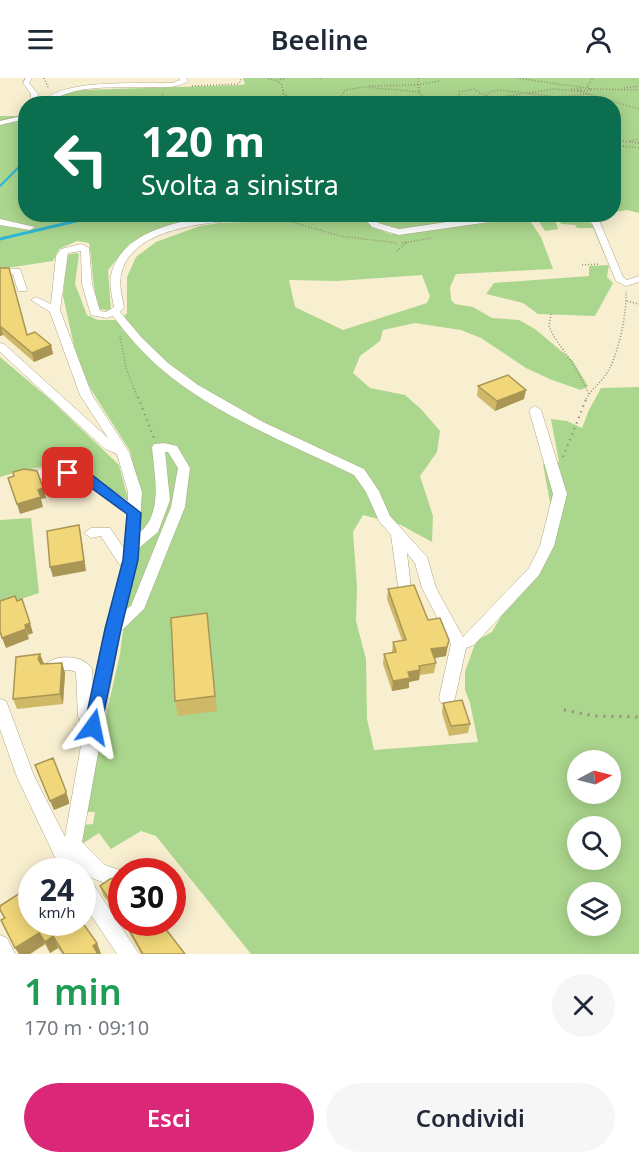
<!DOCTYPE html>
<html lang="it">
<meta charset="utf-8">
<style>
body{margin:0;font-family:"Noto Sans",sans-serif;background:#f6f6f7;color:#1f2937;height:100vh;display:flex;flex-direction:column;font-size:22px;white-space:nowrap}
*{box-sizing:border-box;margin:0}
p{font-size:20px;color:#747a83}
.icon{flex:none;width:33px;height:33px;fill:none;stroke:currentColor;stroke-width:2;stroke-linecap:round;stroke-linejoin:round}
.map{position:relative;height:876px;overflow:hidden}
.side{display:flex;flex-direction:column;background:#fff;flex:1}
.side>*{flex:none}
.banner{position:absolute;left:18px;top:18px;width:603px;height:126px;border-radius:24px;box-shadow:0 3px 15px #0003;background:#0b6e4f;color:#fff;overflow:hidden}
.needle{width:39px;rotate:83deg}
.fabs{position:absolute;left:567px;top:672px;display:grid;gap:12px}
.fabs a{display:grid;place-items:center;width:54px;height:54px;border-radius:50%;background:#fff;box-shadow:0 3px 15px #0003;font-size:30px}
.speed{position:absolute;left:18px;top:780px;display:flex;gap:12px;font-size:30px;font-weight:700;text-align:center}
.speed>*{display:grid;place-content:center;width:78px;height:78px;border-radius:50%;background:#fff;box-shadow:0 3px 15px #0003;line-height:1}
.speed small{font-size:15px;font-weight:400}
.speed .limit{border:9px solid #d22;background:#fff;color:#111}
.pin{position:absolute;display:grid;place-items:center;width:51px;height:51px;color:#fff;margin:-26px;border-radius:12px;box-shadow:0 3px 9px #0006}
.me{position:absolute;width:66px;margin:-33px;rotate:12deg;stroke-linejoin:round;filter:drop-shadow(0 0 4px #0008)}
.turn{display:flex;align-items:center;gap:21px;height:126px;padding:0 24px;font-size:27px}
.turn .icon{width:78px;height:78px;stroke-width:2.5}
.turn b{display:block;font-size:42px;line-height:51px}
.round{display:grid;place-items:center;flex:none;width:63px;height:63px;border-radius:32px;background:#f6f6f7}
.summary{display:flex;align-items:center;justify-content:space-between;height:102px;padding:0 24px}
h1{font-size:36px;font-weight:600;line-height:45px;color:#1e9e55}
.action{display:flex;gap:12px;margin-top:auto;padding:12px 24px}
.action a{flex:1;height:69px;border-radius:36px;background:#db2777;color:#fff;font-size:24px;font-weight:600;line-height:69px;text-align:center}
.action a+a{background:#f6f6f7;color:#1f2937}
header{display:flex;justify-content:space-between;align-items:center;height:78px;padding:0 24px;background:#fff;font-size:27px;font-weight:600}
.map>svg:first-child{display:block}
.green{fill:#abd68d;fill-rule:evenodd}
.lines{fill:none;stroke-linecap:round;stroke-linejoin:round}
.stream-far1{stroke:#2db6d3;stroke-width:2}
.stream{stroke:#2db6d3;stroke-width:3}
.minor-casing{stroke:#aea588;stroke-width:1}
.path-far2{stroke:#96907a;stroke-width:1.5;stroke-dasharray:1 2;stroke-linecap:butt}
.path-far1{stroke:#96907a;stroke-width:2;stroke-dasharray:1.5 4.5;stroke-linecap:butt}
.path{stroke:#96907a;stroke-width:3;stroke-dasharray:2 6;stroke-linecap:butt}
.minor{fill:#fff;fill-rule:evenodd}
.wall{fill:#cfb968}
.shaded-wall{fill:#a99655}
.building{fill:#f1d779;stroke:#a99655;stroke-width:1.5}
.route{fill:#1a73e8;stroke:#114b97;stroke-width:1.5}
</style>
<header><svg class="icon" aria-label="menu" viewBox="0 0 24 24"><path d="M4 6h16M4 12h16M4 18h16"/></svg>Beeline<svg class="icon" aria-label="person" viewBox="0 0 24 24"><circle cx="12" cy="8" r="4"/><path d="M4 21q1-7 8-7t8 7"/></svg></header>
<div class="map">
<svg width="639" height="876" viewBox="0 0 639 876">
<rect width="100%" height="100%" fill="#f8efd0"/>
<g class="green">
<polygon points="243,0 639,0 639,135 627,132 614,134 614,26 65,26 55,20 63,14 82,12 241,7 245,6"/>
<path d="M22 29H25L26 136 270 137 210 138 173 147 129 166 108 192 111 233 99 231C92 209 93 187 89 165L77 163 59 171 53 183 0 191V38H19Z"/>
<path d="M360 136 372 149 391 156 528 140 541 159 553 191 456 196 450 209 451 222 455 226 473 229 492 240 519 242 535 251 572 282 588 308 581 312 552 302 526 290 481 260 461 252 415 245 383 252 380 263 360 278 353 295 370 310 405 317 421 331 440 353 437 374 420 398 433 438 432 464 401 447 363 437 353 454 357 509 356 543 366 581 367 641 374 672 478 664 470 625 465 612V594L476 563 492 554 503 535 548 478 560 445 551 430 543 386 559 384 551 341 567 343 582 350 589 332 601 310 639 309V876H251L156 758 141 753 111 771 99 755 82 766V747L93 746 95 734H84L120 576 140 417 130 373 90 310 77 281 63 218 67 177 76 175 79 176 75 206 87 237 98 242H120L127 235V199L136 179 156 164 200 148 219 145 274 143 287 137ZM422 197 430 218 427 225 343 252 295 229 289 202 337 203ZM578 682H610V716H578ZM578 748H610V782H578ZM578 814H610V848H578Z"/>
<polygon points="462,136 469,141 394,152 380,145 371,137"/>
<path d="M572 138C601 142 600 162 609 187L607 199 613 205 595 238 538 236 523 225 486 216 494 205 589 198V188L609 187 593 150H577L575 147 561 146 559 142H555L558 151 545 153 536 139Z"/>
<path d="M0 279 52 323 119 387 129 425C115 414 100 400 83 393 57 382 25 392 0 399Z"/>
<polygon points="31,440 39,515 0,528 0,442"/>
</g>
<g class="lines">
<g class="stream-far1">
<polyline points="0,108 26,82"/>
<polyline points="94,139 106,136"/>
</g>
<polyline class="stream" points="0,161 101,137"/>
<g class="minor-casing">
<g id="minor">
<polygon points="26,0 32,0 29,5 38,16 38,26 30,26 31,16 23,5"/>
<path d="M179 0H186L188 3C176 11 162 9 148 9 119 10 80 6 55 21L59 26H52L47 20C71 1 142 6 172 5L180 2Z"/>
<polygon points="26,37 26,41 0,47 0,43"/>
<path d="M283 136C268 147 247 142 229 143 194 146 129 154 121 197 119 208 122 219 124 229L120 234 142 260 168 285 198 307 263 344 364 391 379 413 390 438 427 479 436 510 463 559 529 490 540 468 553 416 529 332 535 328 541 332 567 416 554 468 539 497 474 567 466 570 455 620 453 625 447 627 441 625 439 620 451 566 422 510 415 485 407 475 411 511 409 515H399L391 457 379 443 366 414 354 397C289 365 216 338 160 290 142 274 127 257 113 238L107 240 91 237 82 206 81 173 68 175 60 232 92 317 129 374 142 414 139 455C164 435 154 396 152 369L154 366 164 365 177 368 190 390 185 429 144 531 120 554 82 764 105 787 120 792 122 797 120 806 113 808 92 800 80 788 82 794H62L17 699 0 651V621L6 623 8 628 34 698 65 759 84 650 78 638 76 594C62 588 57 598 45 594L43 590C51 575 84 576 92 591L93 610 105 551 123 487 119 486 101 458 91 460 84 455 91 450H110L125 472 127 436C110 423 91 404 70 400 57 397 33 406 24 396 29 390 38 392 46 391 86 390 96 400 128 423V414L117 376 105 371 0 274V265L4 266 108 360 80 317 50 234 31 222 36 219 51 226 56 178 61 171 81 166 89 170 92 206 100 233 106 234 114 229C112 218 109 207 111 197 125 135 235 136 283 136ZM165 374H168L178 390 171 429 131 528 125 532 138 482 139 470 158 454 170 422Z"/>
<polygon points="361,136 370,136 378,145 399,151 488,138 544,136 399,157 372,149"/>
<polygon points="565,136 590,136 599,142 623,199 627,202 639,198 639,204 626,208 616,203 592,145 586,141"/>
<polygon points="0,141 35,149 30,152 0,147"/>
<polygon points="0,190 20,191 27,211 26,213 18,213 13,196 0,196"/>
<polygon points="82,798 89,800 139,876 117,876 82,824"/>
<polygon points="0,857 7,860 15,876 0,876"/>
</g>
</g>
<g class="path-far2">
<polyline points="44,0 49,11"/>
<polyline points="268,0 281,5 284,15 293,26"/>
<polyline points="317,0 321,0"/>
<polyline points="418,0 419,14 426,24"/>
<polyline points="517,0 593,11 639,12"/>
<polyline points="277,2 286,0"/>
<polyline points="417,7 439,3"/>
<polyline points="192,8 238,6 241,3 240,0"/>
<polyline points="369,8 417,7"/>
<polyline points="624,10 639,8"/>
<polyline points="571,11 583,11"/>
<polyline points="590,11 587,8 593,0"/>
<polyline points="591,12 578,13 639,31"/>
<polyline points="529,15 553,11 578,13"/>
<polyline points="162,16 166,20 162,22 162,26"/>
<polyline points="427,25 443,25 460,19 459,14 474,11 486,18 492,13 500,12 556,19 590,16"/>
<polyline points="128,26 131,26"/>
<polyline points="268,26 277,23 284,15"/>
<polyline points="318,26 325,21 339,22 345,12 364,9 419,14"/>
<polyline points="460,26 521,16"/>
<polyline points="614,62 639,65"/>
<polyline points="630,63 639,61"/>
<polyline points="614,67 639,70"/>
<polyline points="285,142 340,158 397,165"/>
<polyline points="402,165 432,160"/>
<polyline points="397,173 407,164"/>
<polyline points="582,187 600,186"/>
<polyline points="627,223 639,226"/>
<polyline points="551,236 549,248 553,257 575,289 589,316"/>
<polyline points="120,258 126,290 138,321"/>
<path d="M586 321C591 312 599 306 605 298 618 280 627 236 626 214"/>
</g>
<g class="path-far1">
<polyline points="138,319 154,360"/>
<polyline points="563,379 587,319"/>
</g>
<polyline class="path" points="564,632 595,638 639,639"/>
<use href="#minor" class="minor"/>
</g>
<g class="wall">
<polygon points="0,190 27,257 51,267 53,276 34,284 3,257 0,258"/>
<polygon points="478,308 524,321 495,333 477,318"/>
<polygon points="388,511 428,542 446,578 434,580 436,585 434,595 420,597 419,602 409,604 409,610 392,613 383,586 384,576 392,574 393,564 402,562 387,521"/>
<polygon points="209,550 217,633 178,638 175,623"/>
<polygon points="40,576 44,586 62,585 65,595 63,626 17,631 13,621"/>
<polygon points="443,625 470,646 468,655 449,658 442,635"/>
<polygon points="122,794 122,843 103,817 100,808 118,799"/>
<polygon points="28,822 97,865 101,876 62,876 58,870 50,875 45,866 30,876 19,876 1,842"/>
<polygon points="123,844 165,844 167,852 185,876 141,876"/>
</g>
<g class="shaded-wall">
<polygon points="0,248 1,248 3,257 0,258"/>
<polygon points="51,267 53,276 34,284 32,275"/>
<polygon points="526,312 524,321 495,333 497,323"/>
<polygon points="43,410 46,420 41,421 43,429 20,436 17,426 38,412"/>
<polygon points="79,447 81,457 86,493 53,499 50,489"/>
<polygon points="30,545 33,555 28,557 25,547"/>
<polygon points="26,551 29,561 6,570 2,560"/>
<polygon points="449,562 446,578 430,581 431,571"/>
<polygon points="40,576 44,586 41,591 38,581"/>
<polygon points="62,585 65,595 63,626 60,616"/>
<polygon points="420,592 419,602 409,604 409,610 392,613 393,603 408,594"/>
<polygon points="66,713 69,723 69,726 54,732 50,723"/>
<polygon points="162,844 165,844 167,852 161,845"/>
<polygon points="39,855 45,866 30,876 19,876 15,870"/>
<polygon points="53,858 58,870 50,875 45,864"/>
<polygon points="97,865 101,876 96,876 93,868"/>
</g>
<g class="building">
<polygon points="0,190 9,190 27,257 35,254 51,267 32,275 0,248"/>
<polygon points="508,297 526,312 497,323 478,308"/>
<polygon points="24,391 37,393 43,410 38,412 41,419 17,426 8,400 14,398 13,394"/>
<polygon points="79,447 84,483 50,489 47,453"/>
<polygon points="414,507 428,542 440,540 449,562 447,569 431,571 436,585 419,588 420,592 408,594 410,600 393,603 384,576 396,574 393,564 406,562 388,511"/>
<polygon points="15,518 17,523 22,521 30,545 25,547 26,551 2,560 0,553 0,523"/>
<polygon points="207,535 215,618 175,623 171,540"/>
<polygon points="40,576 38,581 41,586 62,585 60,616 13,621 16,579"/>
<polygon points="462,622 470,646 451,648 443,625"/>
<polygon points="53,680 66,713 65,716 50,723 35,687"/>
<polygon points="136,783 144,794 122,794 122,839 100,808 110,801 118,799 120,794"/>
<polygon points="23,813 28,822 32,820 32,844 82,844 97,865 93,868 98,876 64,876 53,858 45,864 39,855 15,870 1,842 5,840 0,832 0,828"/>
<polygon points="125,844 162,844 161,845 185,876 143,876"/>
</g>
<polygon class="route" points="68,391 92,397 141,435 138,482 121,551 101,649 99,654 93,656 87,654 84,649 105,551 123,482 127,436 83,404 63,398 61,395 63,392"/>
</svg>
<div class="fabs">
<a><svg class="needle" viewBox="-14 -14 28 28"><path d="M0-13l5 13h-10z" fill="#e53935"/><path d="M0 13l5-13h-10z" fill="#747a83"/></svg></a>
<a><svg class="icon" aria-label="search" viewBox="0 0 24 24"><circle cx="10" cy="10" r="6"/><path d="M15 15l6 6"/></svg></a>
<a><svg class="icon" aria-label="layers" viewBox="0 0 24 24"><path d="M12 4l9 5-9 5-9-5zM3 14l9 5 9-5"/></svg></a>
</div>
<div class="speed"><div>24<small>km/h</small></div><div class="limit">30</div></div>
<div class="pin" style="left:68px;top:395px;background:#d93025"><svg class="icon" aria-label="arrive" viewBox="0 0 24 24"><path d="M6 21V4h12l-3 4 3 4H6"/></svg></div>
<svg class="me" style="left:93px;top:649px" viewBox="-20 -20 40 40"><path d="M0-17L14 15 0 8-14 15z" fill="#1a73e8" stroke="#fff" stroke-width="4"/></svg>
<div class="banner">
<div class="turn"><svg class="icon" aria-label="left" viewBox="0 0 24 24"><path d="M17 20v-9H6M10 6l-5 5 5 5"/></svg><div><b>120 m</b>Svolta a sinistra</div></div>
</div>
</div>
<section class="side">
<div class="summary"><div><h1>1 min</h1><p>170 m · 09:10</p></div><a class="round"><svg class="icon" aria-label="close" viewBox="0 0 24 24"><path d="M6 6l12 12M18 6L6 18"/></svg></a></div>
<div class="action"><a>Esci</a><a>Condividi</a></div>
</section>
